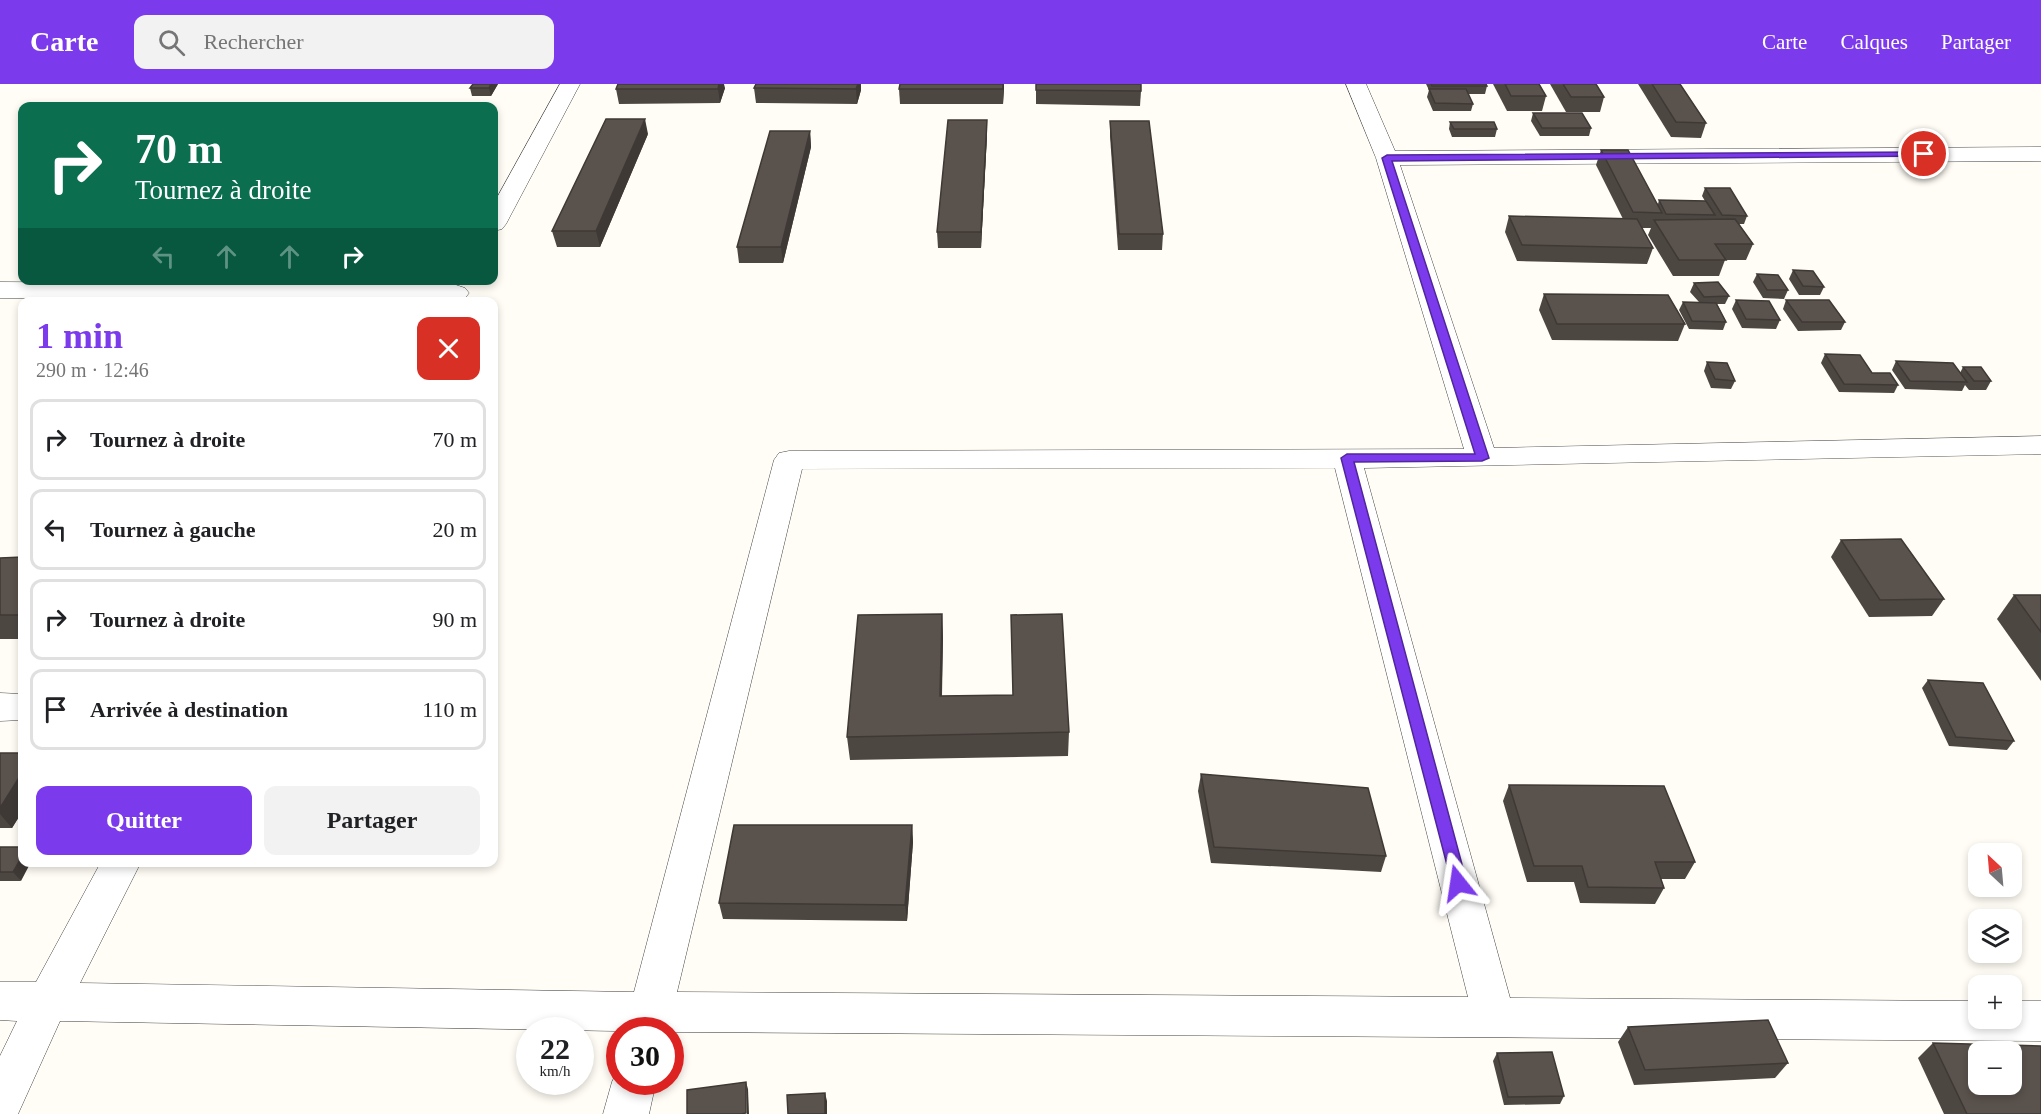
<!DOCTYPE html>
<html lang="fr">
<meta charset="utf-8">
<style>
body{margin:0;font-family:Georgia,serif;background:#f2f2f2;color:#202124;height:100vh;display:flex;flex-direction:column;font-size:22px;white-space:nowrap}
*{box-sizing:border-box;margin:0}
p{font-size:20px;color:#757577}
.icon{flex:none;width:33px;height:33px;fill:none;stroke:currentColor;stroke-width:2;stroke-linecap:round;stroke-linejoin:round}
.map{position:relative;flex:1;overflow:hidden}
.sheet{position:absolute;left:18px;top:213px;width:480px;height:570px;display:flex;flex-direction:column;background:#fff;border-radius:12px;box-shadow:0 3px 9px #0003}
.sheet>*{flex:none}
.top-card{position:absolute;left:18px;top:18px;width:480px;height:183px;border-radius:12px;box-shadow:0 3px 9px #0003;background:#0b6e4f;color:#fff;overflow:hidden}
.needle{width:39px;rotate:334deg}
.fabs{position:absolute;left:1968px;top:759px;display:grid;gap:12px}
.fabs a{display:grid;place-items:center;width:54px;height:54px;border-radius:12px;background:#fff;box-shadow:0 3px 9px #0003;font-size:30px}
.speed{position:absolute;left:516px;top:933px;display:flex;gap:12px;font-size:30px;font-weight:700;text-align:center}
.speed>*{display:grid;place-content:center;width:78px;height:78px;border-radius:50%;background:#fff;box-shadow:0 3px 9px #0003;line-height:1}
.speed small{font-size:15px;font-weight:400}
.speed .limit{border:9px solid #d22;background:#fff;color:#111}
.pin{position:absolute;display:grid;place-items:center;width:51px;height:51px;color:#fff;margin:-26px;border:3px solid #fff;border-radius:50%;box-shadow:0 2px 6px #0007}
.me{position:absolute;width:66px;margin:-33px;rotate:345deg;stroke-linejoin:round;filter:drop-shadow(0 0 4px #0008)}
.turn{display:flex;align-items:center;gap:21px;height:126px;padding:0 18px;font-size:27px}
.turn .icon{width:78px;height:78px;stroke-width:2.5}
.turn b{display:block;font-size:42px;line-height:51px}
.lanes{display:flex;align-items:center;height:57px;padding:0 18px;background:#0003;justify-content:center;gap:30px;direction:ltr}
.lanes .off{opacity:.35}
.round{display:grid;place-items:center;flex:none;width:63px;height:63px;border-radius:12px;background:#f2f2f2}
.headline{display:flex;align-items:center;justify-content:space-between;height:102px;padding:0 18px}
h1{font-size:36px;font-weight:600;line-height:45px;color:#7c3aed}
.button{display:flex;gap:12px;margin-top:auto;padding:12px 18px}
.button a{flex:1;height:69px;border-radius:12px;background:#7c3aed;color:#fff;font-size:24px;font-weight:600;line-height:69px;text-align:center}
.button a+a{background:#f2f2f2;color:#202124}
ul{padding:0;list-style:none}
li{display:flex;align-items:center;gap:18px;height:81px;margin:0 12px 9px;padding:0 6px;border:3px solid #e0e0e0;border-radius:12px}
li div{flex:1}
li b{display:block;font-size:22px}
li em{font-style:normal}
header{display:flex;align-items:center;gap:36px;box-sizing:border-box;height:84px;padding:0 30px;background:#7c3aed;color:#fff}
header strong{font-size:28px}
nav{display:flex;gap:33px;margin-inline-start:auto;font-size:21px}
.search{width:420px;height:54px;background:#f2f2f2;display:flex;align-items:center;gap:15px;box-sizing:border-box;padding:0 21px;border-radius:12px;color:#757577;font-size:22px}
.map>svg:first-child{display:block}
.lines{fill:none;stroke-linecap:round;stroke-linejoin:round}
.street-casing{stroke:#444;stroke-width:1}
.street{fill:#fff;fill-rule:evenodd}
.wall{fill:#4d4742}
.shaded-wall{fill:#3f3936}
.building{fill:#5a524d;stroke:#3f3936;stroke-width:1.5;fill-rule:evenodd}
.route{fill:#7c3aed;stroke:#51269a;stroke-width:1.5}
</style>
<header>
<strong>Carte</strong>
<div class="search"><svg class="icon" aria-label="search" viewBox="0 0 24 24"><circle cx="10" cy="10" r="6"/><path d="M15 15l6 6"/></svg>Rechercher</div>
<nav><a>Carte</a><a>Calques</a><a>Partager</a></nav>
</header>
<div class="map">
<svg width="2041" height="1030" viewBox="0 0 2041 1030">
<rect width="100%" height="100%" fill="#fffdf5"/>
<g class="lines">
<g class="street-casing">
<g id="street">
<polygon points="560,0 580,0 506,140 502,145 494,147 494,119"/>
<path d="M1346 0H1366L1395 67 2041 63V77L1400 81 1494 364 2041 352V370L1364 384 1510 914 1978 917V934H2012V917H2041V957L670 948 60 937 18 1030H0V972L17 937 0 936V898H36L101 778H141L80 899 634 908 774 376 779 369 789 367 1464 365 1376 74ZM1335 384 1468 913 677 908 802 385Z"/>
<polygon points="0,198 456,201 465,204 469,209 465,214 456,217 0,214"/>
<polygon points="0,609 22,610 22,636 0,637"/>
<polygon points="620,982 620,998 656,998 649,1030 603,1030 612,998"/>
</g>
</g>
<use href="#street" class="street"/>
</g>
<g class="wall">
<polygon points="498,0 491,12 472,12 470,4"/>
<polygon points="756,0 861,0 861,6 857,20 756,19 754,4"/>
<polygon points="900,0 1004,0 1003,20 900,20 899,5"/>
<polygon points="1036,0 1141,7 1140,22 1036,20"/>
<polygon points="1426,0 1486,0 1487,2 1485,10 1468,10 1473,20 1471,27 1433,27 1427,13 1429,6"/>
<polygon points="1493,0 1539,0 1546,12 1542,27 1507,27"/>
<polygon points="1550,0 1596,0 1604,13 1600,28 1566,28"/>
<polygon points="1638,0 1680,0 1706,39 1701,54 1671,53"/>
<polygon points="725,4 720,19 619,20 616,5"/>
<polygon points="1533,29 1591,44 1589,52 1540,52 1531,37"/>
<polygon points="1110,37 1163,150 1162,166 1118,166 1110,52"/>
<polygon points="1450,38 1497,45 1495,53 1452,53 1449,45"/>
<polygon points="810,47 811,63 783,179 739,179 737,163"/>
<polygon points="648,50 600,163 557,163 552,147"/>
<polygon points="987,51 981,164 938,164 937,148"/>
<polygon points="1601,66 1658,120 1659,116 1705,117 1702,112 1705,104 1747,132 1744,140 1739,140 1753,160 1746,176 1725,176 1719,192 1673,192 1648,151 1651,144 1642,144 1653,164 1647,180 1517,177 1505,148 1509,132 1623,135 1596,81"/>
<polygon points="1793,186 1824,203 1820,211 1799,211 1789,195"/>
<polygon points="1757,190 1788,206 1784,215 1763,214 1753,198"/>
<polygon points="1694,199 1729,212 1725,220 1717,220 1726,238 1723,246 1689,245 1679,226 1683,218 1699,218 1690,208"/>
<polygon points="1544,210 1685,240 1678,257 1552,256 1539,226"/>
<polygon points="1736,216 1780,236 1776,245 1742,244 1732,225"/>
<polygon points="1786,216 1845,238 1841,246 1798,247 1783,225"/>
<polygon points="1825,270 1872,289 1898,301 1894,309 1839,308 1821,279"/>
<polygon points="1896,277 1960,289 1963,283 1991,297 1986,306 1969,306 1965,301 1962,307 1905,305 1892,286"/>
<polygon points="1707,278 1735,297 1731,305 1711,304 1704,287"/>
<polygon points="1841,456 1944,515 1932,532 1869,533 1831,473"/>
<polygon points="22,473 22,555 0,555 0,474"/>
<polygon points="2014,511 2041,511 2041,597 1997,535"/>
<polygon points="942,530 943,554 942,612 1013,611 1011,531 1069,648 1068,672 850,676 847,653"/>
<polygon points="1928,596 2014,657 2007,666 1949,662 1922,604"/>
<polygon points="0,669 22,669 22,728 12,744 0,744"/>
<polygon points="1201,690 1386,772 1381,788 1211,779 1198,707"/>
<polygon points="1509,701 1695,778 1685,795 1661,795 1664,804 1655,820 1580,819 1574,798 1527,798 1503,717"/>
<polygon points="912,741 913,758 907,837 723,835 719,819"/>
<polygon points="0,763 21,797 0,797"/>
<polygon points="1628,943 1788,979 1775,994 1634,1001 1618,958"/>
<polygon points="1933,959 2041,1030 1944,1030 1918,974"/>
<polygon points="1497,969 1564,1012 1560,1020 1504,1021 1493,977"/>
</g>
<g class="shaded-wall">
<polygon points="491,0 498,0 491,12 489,4"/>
<polygon points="719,0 724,0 725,4 720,19 718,5"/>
<polygon points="858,0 861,0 861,6 857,20 856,5"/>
<polygon points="1003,0 1004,0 1004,5 1003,20"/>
<polygon points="645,35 648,50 600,163 596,147"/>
<polygon points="987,36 987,51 981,164 981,148"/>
<polygon points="810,47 811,63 783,179 781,163"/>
<polygon points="942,530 943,554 941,636 940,612"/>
<polygon points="22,689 22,728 12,744 0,730 0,724"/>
<polygon points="912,741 913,758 907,837 905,821"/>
<polygon points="22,772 22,778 31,778 21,797 13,788"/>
<polygon points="746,998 748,1005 749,1030 747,1030"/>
<polygon points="825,1009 827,1017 827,1030 825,1030"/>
</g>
<g class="building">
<polygon points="473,0 491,0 489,4 470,4"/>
<polygon points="618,0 719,0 718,5 616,5"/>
<polygon points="756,0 858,0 856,5 754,4"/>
<polygon points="900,0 1003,0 1003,5 899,5"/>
<polygon points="1036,0 1141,0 1141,7 1036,6"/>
<polygon points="1431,0 1486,0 1487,2 1432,2"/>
<polygon points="1505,0 1539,0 1546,12 1511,12"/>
<polygon points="1563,0 1596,0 1604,13 1571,13"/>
<polygon points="1652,0 1680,0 1706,39 1676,38"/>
<polygon points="1429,5 1466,5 1473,20 1435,19"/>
<polygon points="1533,29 1582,29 1591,44 1542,44"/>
<polygon points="606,35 645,35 596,147 552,147"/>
<polygon points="948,36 987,36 981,148 937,148"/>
<polygon points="1110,37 1149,37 1163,150 1119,150"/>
<polygon points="1450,38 1494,38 1497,45 1454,45"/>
<polygon points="770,47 810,47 781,163 737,163"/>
<polygon points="1601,66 1628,66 1662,129 1633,128"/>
<polygon points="1705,104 1730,104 1747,132 1722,131"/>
<polygon points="1659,116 1706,117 1715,131 1666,130"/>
<polygon points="1509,132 1637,135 1653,164 1522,161"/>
<polygon points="1735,135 1753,160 1715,160 1726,176 1679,176 1654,136"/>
<polygon points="1793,186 1813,187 1824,203 1803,202"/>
<polygon points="1757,190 1778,191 1788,206 1767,206"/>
<polygon points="1718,198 1729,212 1704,213 1694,199"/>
<polygon points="1544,210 1668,211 1685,240 1557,240"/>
<polygon points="1736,216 1769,217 1780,236 1746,235"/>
<polygon points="1786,216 1829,216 1845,238 1802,238"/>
<polygon points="1683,218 1716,219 1726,238 1692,237"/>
<polygon points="1825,270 1860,271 1872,289 1890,289 1898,301 1844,300"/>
<polygon points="1896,277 1953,279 1967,298 1910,297"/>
<polygon points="1707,278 1727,279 1735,297 1715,295"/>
<polygon points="1963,283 1981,283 1991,297 1974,297"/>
<polygon points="1901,455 1944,515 1880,516 1841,456"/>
<polygon points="22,473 22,531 0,531 0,474"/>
<polygon points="2014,511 2041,511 2041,548"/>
<polygon points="942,530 940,612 1013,611 1011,531 1062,530 1069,648 847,653 858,531"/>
<polygon points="1928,596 1983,599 2014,657 1956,653"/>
<polygon points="0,669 22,669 22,689 0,724"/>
<polygon points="1201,690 1368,704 1386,772 1214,763"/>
<polygon points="1509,701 1664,702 1695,778 1655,778 1664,804 1588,803 1582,782 1534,782"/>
<polygon points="734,741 912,741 905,821 719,819"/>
<polygon points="0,763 22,763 22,772 13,788 0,788"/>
<polygon points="1768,936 1788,979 1645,986 1628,943"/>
<path d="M1933 959 2041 962V1030H1967ZM1978 968H2012V1000H1978Z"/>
<polygon points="1552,968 1564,1012 1508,1013 1497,969"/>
<polygon points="746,998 746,1029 741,1030 687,1030 687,1006"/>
<polygon points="825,1009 825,1030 788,1030 787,1011"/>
</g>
<polygon class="route" points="1924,68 1927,69 1927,72 1392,77 1489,374 1482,377 1354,378 1467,799 1464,804 1453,804 1341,374 1347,370 1475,370 1382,74 1387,71"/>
</svg>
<div class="fabs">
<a><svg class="needle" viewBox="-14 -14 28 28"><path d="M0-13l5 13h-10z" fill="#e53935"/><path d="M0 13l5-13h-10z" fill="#757577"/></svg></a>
<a><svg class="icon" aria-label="layers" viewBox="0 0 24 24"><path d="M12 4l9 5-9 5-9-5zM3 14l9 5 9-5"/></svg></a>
<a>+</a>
<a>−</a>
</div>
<div class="speed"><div>22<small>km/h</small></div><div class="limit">30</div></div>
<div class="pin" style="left:1924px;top:70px;background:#d93025"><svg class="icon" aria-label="arrive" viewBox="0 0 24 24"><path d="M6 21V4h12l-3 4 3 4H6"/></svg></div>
<svg class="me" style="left:1458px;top:799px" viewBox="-20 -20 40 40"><path d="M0-17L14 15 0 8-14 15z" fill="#7c3aed" stroke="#fff" stroke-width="4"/></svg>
<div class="top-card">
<div class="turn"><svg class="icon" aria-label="right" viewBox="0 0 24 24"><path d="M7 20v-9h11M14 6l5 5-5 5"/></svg><div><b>70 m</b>Tournez à droite</div></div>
<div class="lanes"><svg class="icon off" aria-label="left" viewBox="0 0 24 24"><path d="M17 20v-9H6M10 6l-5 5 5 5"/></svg><svg class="icon off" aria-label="ahead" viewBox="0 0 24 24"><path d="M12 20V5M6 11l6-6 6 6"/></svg><svg class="icon off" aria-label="ahead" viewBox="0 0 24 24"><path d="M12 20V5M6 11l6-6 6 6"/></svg><svg class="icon" aria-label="right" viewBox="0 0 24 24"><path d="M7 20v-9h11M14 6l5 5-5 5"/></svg></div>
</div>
<section class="sheet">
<div class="headline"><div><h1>1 min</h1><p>290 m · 12:46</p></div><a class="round" style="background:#d93025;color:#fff"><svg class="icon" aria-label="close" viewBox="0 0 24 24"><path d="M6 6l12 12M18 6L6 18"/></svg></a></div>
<ul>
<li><svg class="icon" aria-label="right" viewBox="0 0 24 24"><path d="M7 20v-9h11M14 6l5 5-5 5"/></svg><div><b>Tournez à droite</b></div><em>70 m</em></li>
<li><svg class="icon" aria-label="left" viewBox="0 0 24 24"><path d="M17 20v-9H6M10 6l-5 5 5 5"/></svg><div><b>Tournez à gauche</b></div><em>20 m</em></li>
<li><svg class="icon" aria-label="right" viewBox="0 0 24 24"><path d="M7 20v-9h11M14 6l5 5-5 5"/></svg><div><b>Tournez à droite</b></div><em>90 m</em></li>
<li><svg class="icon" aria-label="arrive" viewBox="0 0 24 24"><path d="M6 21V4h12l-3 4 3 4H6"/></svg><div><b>Arrivée à destination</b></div><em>110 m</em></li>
</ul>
<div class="button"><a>Quitter</a><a>Partager</a></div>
</section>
</div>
